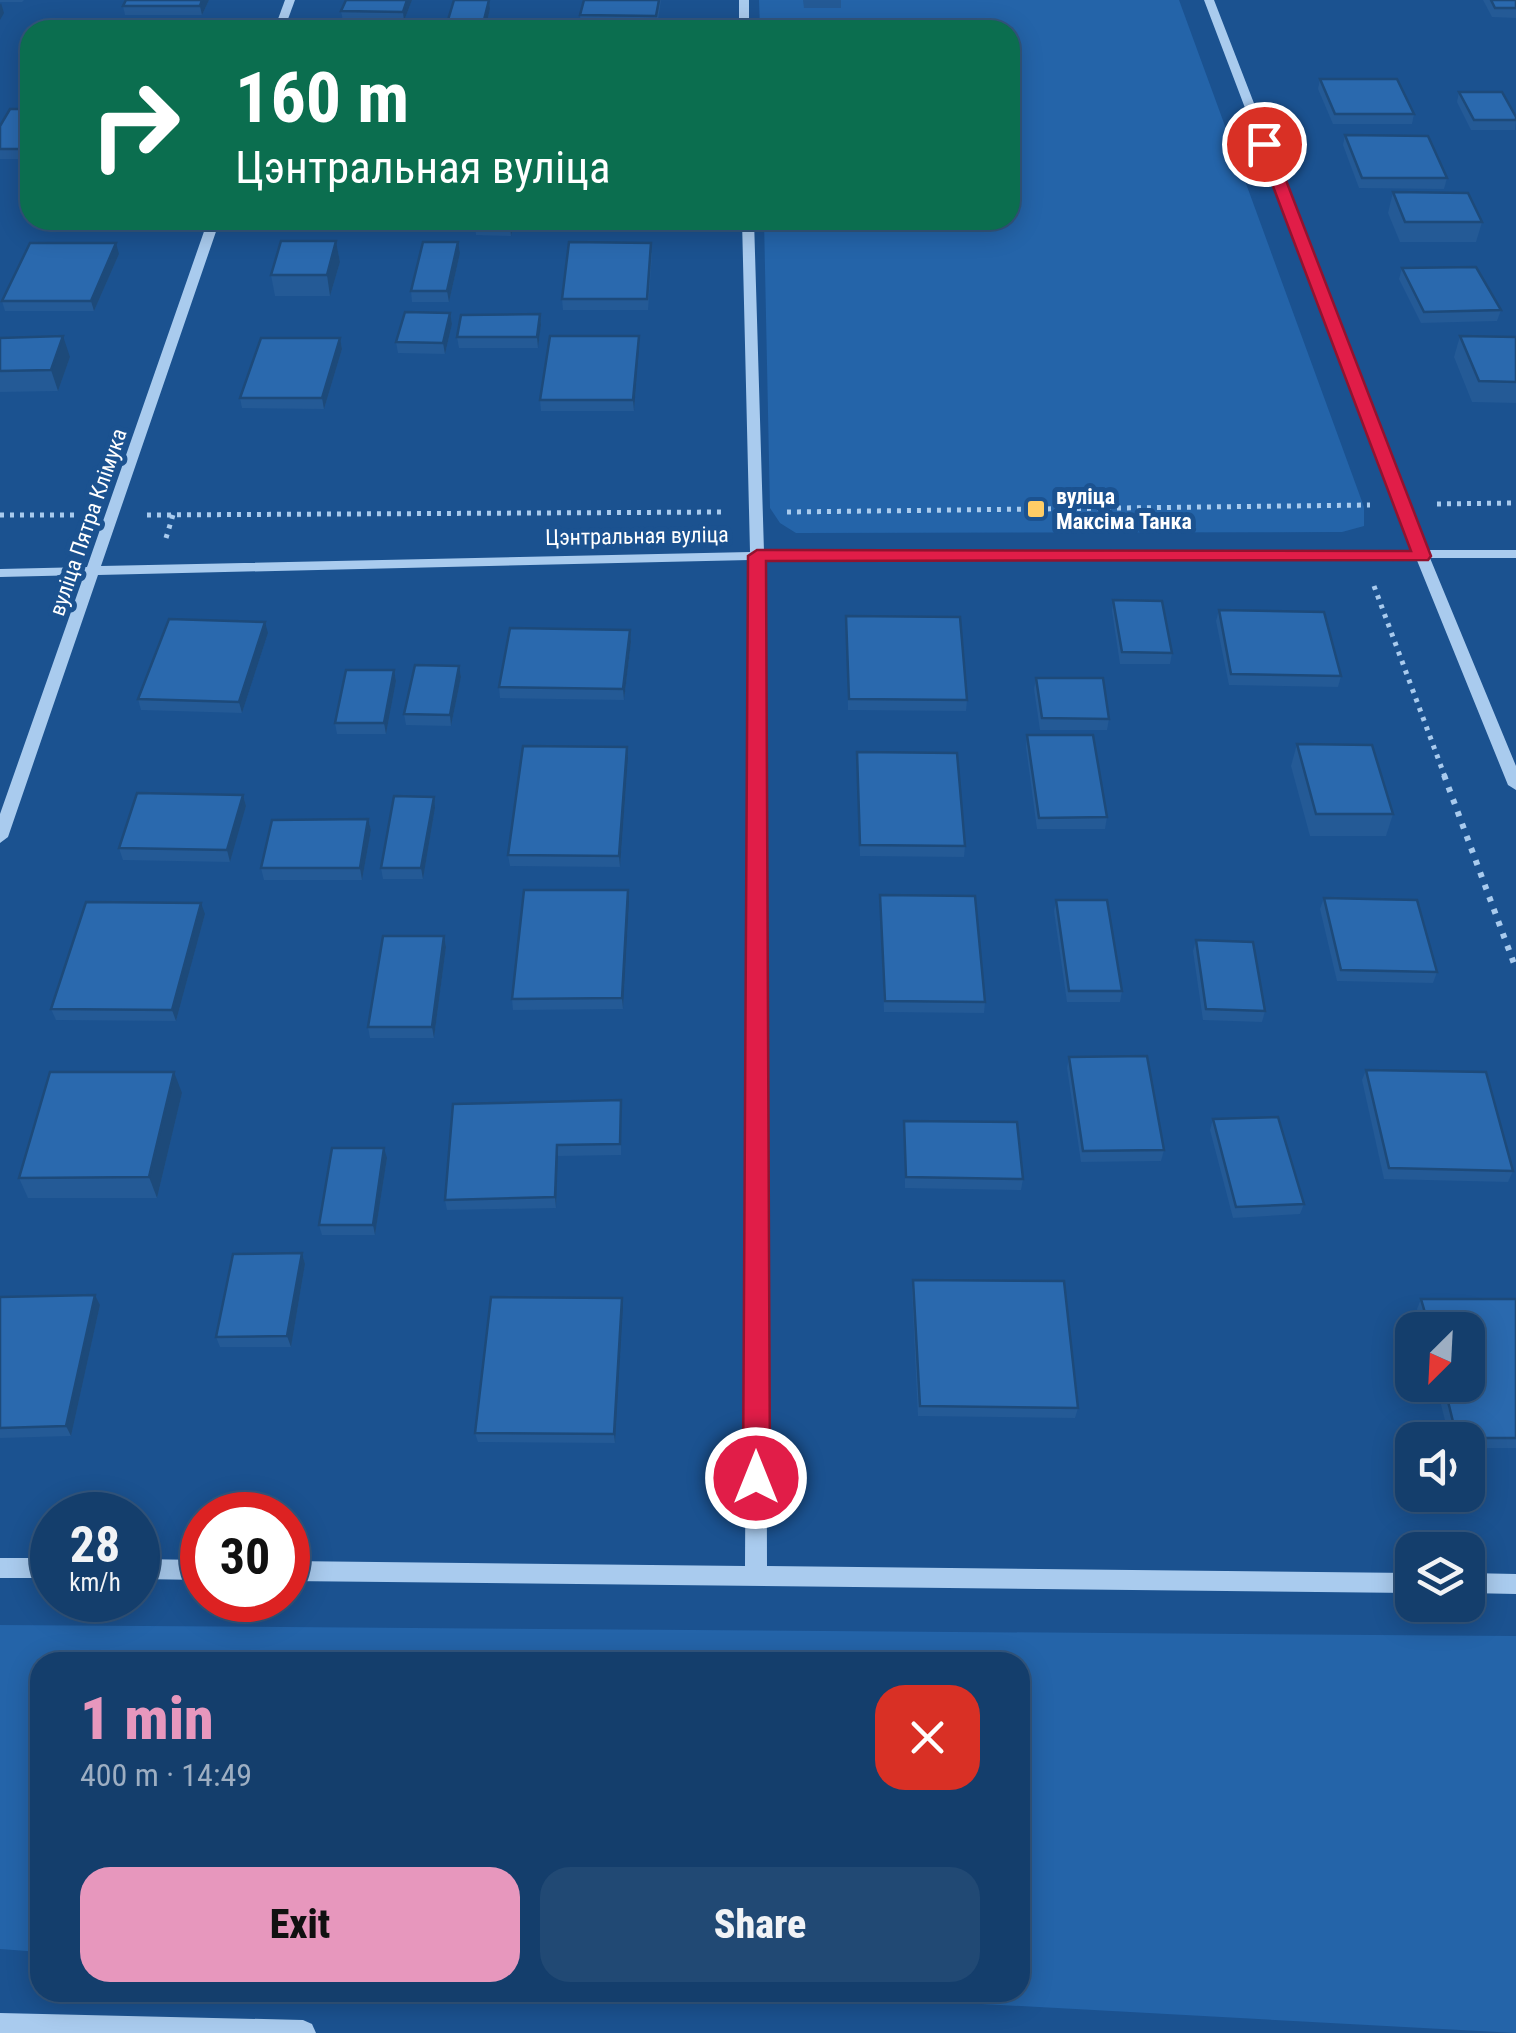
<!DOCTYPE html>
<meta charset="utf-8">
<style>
body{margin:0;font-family:"Roboto Condensed",sans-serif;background:#214974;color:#f1f3f6;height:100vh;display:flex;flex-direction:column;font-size:38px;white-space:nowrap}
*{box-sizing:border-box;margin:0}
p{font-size:32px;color:#9daec2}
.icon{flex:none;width:55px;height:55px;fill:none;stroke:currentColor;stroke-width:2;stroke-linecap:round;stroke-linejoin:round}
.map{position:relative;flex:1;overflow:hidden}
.drawer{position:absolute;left:30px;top:1652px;width:1000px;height:350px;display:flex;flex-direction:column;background:#143e6c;border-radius:30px;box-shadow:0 5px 25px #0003,0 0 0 2px #33577f}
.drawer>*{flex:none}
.hud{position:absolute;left:20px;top:20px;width:1000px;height:210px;border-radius:30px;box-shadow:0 5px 25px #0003,0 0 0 2px #33577f;background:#0b6e4f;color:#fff;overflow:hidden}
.needle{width:65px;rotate:204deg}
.tools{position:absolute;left:1395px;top:1312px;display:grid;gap:20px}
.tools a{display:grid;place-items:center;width:90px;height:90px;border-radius:20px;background:#143e6c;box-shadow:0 5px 25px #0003,0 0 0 2px #33577f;font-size:50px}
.speed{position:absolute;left:30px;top:1492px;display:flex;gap:20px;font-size:50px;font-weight:700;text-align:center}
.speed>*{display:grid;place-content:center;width:130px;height:130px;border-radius:50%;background:#143e6c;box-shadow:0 5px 25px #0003,0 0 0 2px #33577f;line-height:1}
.speed small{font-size:25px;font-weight:400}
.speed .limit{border:15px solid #d22;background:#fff;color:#111}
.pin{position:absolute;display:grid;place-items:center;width:85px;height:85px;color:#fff;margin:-42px;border:5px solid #fff;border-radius:50%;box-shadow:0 2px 10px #0007}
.me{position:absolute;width:110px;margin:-55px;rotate:0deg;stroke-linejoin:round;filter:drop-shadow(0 0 8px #0008)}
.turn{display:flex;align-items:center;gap:35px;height:210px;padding:0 50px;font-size:45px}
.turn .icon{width:130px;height:130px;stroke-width:2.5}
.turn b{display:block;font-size:70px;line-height:85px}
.round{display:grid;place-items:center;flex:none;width:105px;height:105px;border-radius:30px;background:#214974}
.head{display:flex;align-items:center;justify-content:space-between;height:170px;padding:0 50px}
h1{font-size:60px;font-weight:800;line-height:75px;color:#e797bd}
.cta{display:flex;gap:20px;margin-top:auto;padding:20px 50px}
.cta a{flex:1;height:115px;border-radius:30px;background:#e797bd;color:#111;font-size:40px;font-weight:800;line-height:115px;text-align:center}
.cta a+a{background:#214974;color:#f1f3f6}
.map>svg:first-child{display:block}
.green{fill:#2464a9}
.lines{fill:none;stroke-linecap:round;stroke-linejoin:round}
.path-far1{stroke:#a9cbee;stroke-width:5;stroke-dasharray:4 6;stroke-linecap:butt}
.path{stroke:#a9cbee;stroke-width:6;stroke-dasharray:5 8;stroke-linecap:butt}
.minor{fill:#a9cbee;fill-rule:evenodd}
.wall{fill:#245a96}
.shaded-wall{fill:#1d4a7a}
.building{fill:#2a69ae;stroke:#1d4a7a;stroke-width:2.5}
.route{fill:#e11d48;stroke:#92132f;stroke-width:2.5}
.poi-dot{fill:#ffcd66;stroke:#1b5290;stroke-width:4}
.labels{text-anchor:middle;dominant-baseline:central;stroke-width:10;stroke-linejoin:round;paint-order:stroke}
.far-poi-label{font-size:22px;font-weight:bold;fill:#fff;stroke:#1b5290;text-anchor:start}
.far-street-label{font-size:22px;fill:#fff;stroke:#1b5290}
</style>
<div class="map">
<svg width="1516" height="2033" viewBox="0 0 1516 2033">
<rect width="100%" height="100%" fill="#1b5290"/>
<g class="green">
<polygon points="759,0 1179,0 1364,507 1364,526 1342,532 796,533 780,523 770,508 764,220 1010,220 1010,30 760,30"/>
<polygon points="0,1625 1516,1636 1516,2033 780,1993 1020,1992 1020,1662 40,1662 40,1952 0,1949"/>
</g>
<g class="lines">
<g class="path-far1">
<polyline points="1437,504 1516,503"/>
<polyline points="787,512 1370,505"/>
<polyline points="0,515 75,515"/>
<polyline points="147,515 725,512"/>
<polyline points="166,538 173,515"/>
<polyline points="1374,586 1445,777"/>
</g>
<polyline class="path" points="1444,775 1516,969"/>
<g class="minor">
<polygon points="285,0 295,0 284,30 274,30"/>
<rect x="739" y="0" width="10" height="30"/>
<polygon points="1204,0 1214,0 1427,550 1516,550 1516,558 1430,558 1516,766 1516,790 1508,785 1416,558 764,560 767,1566 1412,1573 1412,1593 288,1581 288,1561 745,1566 750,560 98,575 8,837 0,843 0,814 84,575 0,577 0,569 87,567 208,220 220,220 101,566 750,552 742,220 754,220 764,552 1413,550"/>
<rect x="0" y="1558" width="52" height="20"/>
<polygon points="138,1559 202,1560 202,1580 138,1579"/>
<polygon points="1468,1573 1516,1574 1516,1594 1468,1593"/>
<polygon points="0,2013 303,2020 312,2024 316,2033 0,2033"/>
</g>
</g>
<g class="wall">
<polygon points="0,0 24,0 22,2 0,2"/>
<polygon points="126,0 209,0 202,15 125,15 123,6"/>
<polygon points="412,0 404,21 343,21 341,11"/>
<polygon points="489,0 490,9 485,30 449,30 448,20"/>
<polygon points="661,0 657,26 581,24 580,15"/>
<polygon points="803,0 841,0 841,8 804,8"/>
<polygon points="1483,0 1516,0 1516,18 1492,17"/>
<polygon points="1320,79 1414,114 1412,124 1333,124 1318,89"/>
<polygon points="1459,92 1516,117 1515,130 1471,130 1457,102"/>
<polygon points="30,109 30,154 27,159 0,159 0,126"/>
<polygon points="1345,135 1447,178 1444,189 1359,188 1343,145"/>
<polygon points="1393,192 1482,222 1476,242 1400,242 1388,213"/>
<polygon points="42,220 123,220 120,225 43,223"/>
<polygon points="515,220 511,236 476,235 475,225"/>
<polygon points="336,241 340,262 330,296 275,296 271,275"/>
<polygon points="458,242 460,253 449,302 412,302 411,291"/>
<polygon points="652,253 648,310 563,310 562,299"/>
<polygon points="119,254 94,311 5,311 2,301"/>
<polygon points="1402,268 1501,310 1497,321 1421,323 1399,279"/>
<polygon points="450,313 452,324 445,354 398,353 396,342"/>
<polygon points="540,314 541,325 538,348 459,348 457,337"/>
<polygon points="1460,336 1516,337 1516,403 1472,402 1454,357"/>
<polygon points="0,338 70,357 58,391 0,392"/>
<polygon points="340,338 342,349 324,409 242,408 240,398"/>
<polygon points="639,347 634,411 541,411 540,400"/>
<polygon points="1113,600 1172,653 1170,664 1120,664 1112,611"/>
<polygon points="1219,610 1341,676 1338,687 1229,685 1216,621"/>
<polygon points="846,616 967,700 966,711 848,710"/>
<polygon points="630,630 631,642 624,700 500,698 499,687"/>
<polygon points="268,633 242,713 141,710 138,699"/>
<polygon points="459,666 461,677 451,726 406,725 404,714"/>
<polygon points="394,670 396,681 386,734 337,734 335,723"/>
<polygon points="1036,678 1109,719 1107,730 1040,730 1034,689"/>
<polygon points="1027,735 1107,817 1105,829 1037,829 1026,747"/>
<polygon points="1297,744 1393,814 1386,836 1310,836 1291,766"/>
<polygon points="627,747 628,758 620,867 510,866 508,855"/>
<polygon points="857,752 965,846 964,857 860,856"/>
<polygon points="243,795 246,806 230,862 123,860 119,848"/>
<polygon points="435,808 423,879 383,879 381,868"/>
<polygon points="368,819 371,830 362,880 264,880 261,868"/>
<polygon points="880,895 985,1002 984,1013 884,1012"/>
<polygon points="1324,898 1437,972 1433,983 1337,981 1320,909"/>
<polygon points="1056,900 1122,991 1120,1002 1067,1002 1054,911"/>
<polygon points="629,902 623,1009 513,1010 512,999"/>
<polygon points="205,914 176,1021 56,1020 51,1009"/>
<polygon points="444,936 446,947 434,1038 370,1038 368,1027"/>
<polygon points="1196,940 1265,1011 1262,1022 1203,1020 1193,951"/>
<polygon points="1069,1057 1164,1150 1161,1161 1081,1162 1067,1068"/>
<polygon points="1366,1070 1513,1171 1508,1182 1384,1179 1362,1080"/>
<polygon points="182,1093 157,1198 28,1198 19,1178"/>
<polygon points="621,1100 621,1155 558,1156 556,1208 447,1210 445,1200"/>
<polygon points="1213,1119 1304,1204 1300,1214 1233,1218 1210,1130"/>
<polygon points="904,1121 1023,1179 1021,1190 905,1188"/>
<polygon points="387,1158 375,1235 322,1235 319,1225"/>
<polygon points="302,1253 305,1264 291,1347 220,1347 216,1337"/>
<polygon points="913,1280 1078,1408 1075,1418 918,1416 912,1290"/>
<polygon points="95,1295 100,1305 71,1436 0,1438 0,1297"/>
<polygon points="1421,1299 1516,1299 1516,1448 1468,1448 1468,1440 1450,1440 1436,1385 1468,1385 1468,1330 1422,1330 1417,1309"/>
<polygon points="623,1308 615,1443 478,1442 475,1433"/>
</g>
<g class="shaded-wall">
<polygon points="202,0 209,0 202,15 200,6"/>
<polygon points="407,0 412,0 404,21 403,12"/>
<polygon points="489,0 490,9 485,30 484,20"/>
<polygon points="1,3 4,13 0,20 0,5"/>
<polygon points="30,139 30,154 27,159 24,149"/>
<polygon points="511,220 515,220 511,236 510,225"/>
<polygon points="336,241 340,262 330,296 327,275"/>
<polygon points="458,242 460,253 449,302 447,291"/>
<polygon points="116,243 119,254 94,311 91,301"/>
<polygon points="450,313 452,324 445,354 443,343"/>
<polygon points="540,314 541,325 538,348 537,337"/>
<polygon points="63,336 70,357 58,391 51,370"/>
<polygon points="639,336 639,347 634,411 633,400"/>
<polygon points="340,338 342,349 324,409 322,398"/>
<polygon points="265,622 268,633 242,713 239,702"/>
<polygon points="630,630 631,642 624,700 623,689"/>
<polygon points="459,666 461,677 451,726 450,715"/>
<polygon points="394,670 396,681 386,734 384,723"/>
<polygon points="627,747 628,758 620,867 619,856"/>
<polygon points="243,795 246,806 230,862 227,850"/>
<polygon points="434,797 435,808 423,879 421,868"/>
<polygon points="368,819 371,830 362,880 360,868"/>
<polygon points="628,890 629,902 623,1009 622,998"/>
<polygon points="201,903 205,914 176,1021 172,1010"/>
<polygon points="444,936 446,947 434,1038 432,1027"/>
<polygon points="174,1072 182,1093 157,1198 149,1177"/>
<polygon points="557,1145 558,1156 556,1208 555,1197"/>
<polygon points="384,1148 387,1158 375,1235 373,1225"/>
<polygon points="302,1253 305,1264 291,1347 287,1336"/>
<polygon points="95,1295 100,1305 71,1436 66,1426"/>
<polygon points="622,1298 623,1308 615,1443 614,1434"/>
</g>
<g class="building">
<polygon points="126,0 202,0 200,6 123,6"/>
<polygon points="346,0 407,0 403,12 341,11"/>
<polygon points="454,0 489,0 484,20 448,20"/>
<polygon points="584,0 659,0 656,16 580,15"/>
<polygon points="1491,0 1516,0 1516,8 1495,8"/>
<polygon points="1320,79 1397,79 1414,114 1335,114"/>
<polygon points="1459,92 1502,92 1516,117 1516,120 1474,120"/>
<polygon points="10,109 30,109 30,139 24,149 0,149 0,126"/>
<polygon points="1345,135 1428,136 1447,178 1362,178"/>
<polygon points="1393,192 1468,193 1482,222 1405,222"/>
<polygon points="476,220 511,220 510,225 475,225"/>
<polygon points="281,241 336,241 327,275 271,275"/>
<polygon points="423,242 458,242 447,291 411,291"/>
<polygon points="569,242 651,243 647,299 562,299"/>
<polygon points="30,243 116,243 91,301 2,301"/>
<polygon points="1476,267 1501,310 1424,312 1402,268"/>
<polygon points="405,312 450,313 443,343 396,342"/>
<polygon points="540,314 537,337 457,337 461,315"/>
<polygon points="63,336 51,370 0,371 0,338"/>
<polygon points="550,336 639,336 633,400 540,400"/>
<polygon points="1460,336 1516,337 1516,382 1479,381"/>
<polygon points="261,338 340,338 322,398 240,398"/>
<polygon points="1113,600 1162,601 1172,653 1122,652"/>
<polygon points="1219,610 1324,612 1341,676 1231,674"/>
<polygon points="846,616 960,617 967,700 849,699"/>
<polygon points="169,619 265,622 239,702 138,699"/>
<polygon points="510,628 630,630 623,689 499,687"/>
<polygon points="415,665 459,666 450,715 404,714"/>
<polygon points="346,670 394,670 384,723 335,723"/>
<polygon points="1036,678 1103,678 1109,719 1042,718"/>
<polygon points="1027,735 1093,735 1107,817 1039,818"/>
<polygon points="1297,744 1372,745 1393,814 1316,814"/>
<polygon points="523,746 627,747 619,856 508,855"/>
<polygon points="857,752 957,753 965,846 860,845"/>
<polygon points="137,793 243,795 227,850 119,848"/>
<polygon points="394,796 434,797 421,868 381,868"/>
<polygon points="368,819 360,868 261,868 272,820"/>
<polygon points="524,890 628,890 622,998 512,999"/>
<polygon points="880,895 975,896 985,1002 885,1001"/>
<polygon points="1324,898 1417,900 1437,972 1341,970"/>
<polygon points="1056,900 1107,900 1122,991 1069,991"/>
<polygon points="86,902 201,903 172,1010 51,1009"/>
<polygon points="383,936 444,936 432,1027 368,1027"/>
<polygon points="1196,940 1253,942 1265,1011 1206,1009"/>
<polygon points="1147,1056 1164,1150 1083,1151 1069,1057"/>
<polygon points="1366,1070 1486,1072 1513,1171 1389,1168"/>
<polygon points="50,1072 174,1072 149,1177 19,1178"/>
<polygon points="621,1100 620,1144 557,1145 555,1197 445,1200 453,1104"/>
<polygon points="1278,1117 1304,1204 1236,1207 1213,1119"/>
<polygon points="904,1121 1017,1122 1023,1179 906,1177"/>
<polygon points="332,1148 384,1148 373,1225 319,1225"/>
<polygon points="302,1253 287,1336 216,1337 233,1254"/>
<polygon points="913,1280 1064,1281 1078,1408 920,1406"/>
<polygon points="95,1295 66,1426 0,1428 0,1297"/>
<polygon points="491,1297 622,1298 614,1434 475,1433"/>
<polygon points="1421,1299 1516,1299 1516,1438 1457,1438 1444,1385 1468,1385 1468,1330 1430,1330"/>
</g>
<polygon class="route" points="1264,140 1272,144 1431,556 1428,560 766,561 770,1478 766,1487 756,1490 747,1487 743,1478 748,556 757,550 1411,551 1257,144"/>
<rect class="poi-dot" x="1026" y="499" width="20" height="20" rx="5"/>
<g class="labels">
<g class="far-poi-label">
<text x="1056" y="496">вуліца<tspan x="1056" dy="25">Максіма Танка</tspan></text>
</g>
<g class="far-street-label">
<text transform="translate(88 522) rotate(-71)">вуліца Пятра Клімука</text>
<text transform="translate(637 536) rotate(-1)">Цэнтральная вуліца</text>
</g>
</g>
</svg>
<div class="tools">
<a><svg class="needle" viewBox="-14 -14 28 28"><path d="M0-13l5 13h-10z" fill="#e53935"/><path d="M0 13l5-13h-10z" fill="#9daec2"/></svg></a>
<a><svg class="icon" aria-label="sound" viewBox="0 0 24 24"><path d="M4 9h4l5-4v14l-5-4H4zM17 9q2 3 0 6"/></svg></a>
<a><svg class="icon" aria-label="layers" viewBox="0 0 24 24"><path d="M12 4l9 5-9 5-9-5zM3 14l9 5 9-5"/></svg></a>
</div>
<div class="speed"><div>28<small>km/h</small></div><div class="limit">30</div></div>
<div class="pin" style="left:1264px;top:144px;background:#d93025"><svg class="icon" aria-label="arrive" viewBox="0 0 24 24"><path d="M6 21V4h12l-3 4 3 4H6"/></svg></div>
<svg class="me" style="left:756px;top:1478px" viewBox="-20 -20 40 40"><circle r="17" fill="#e11d48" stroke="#fff" stroke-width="3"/><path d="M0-11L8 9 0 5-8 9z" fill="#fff"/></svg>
<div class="hud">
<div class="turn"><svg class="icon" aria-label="right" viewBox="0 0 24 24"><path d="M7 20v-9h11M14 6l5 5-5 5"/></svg><div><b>160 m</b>Цэнтральная вуліца</div></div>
</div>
<section class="drawer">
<div class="head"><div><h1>1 min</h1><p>400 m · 14:49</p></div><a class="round" style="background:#d93025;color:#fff"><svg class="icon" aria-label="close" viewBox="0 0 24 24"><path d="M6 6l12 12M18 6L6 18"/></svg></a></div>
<div class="cta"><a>Exit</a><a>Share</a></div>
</section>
</div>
